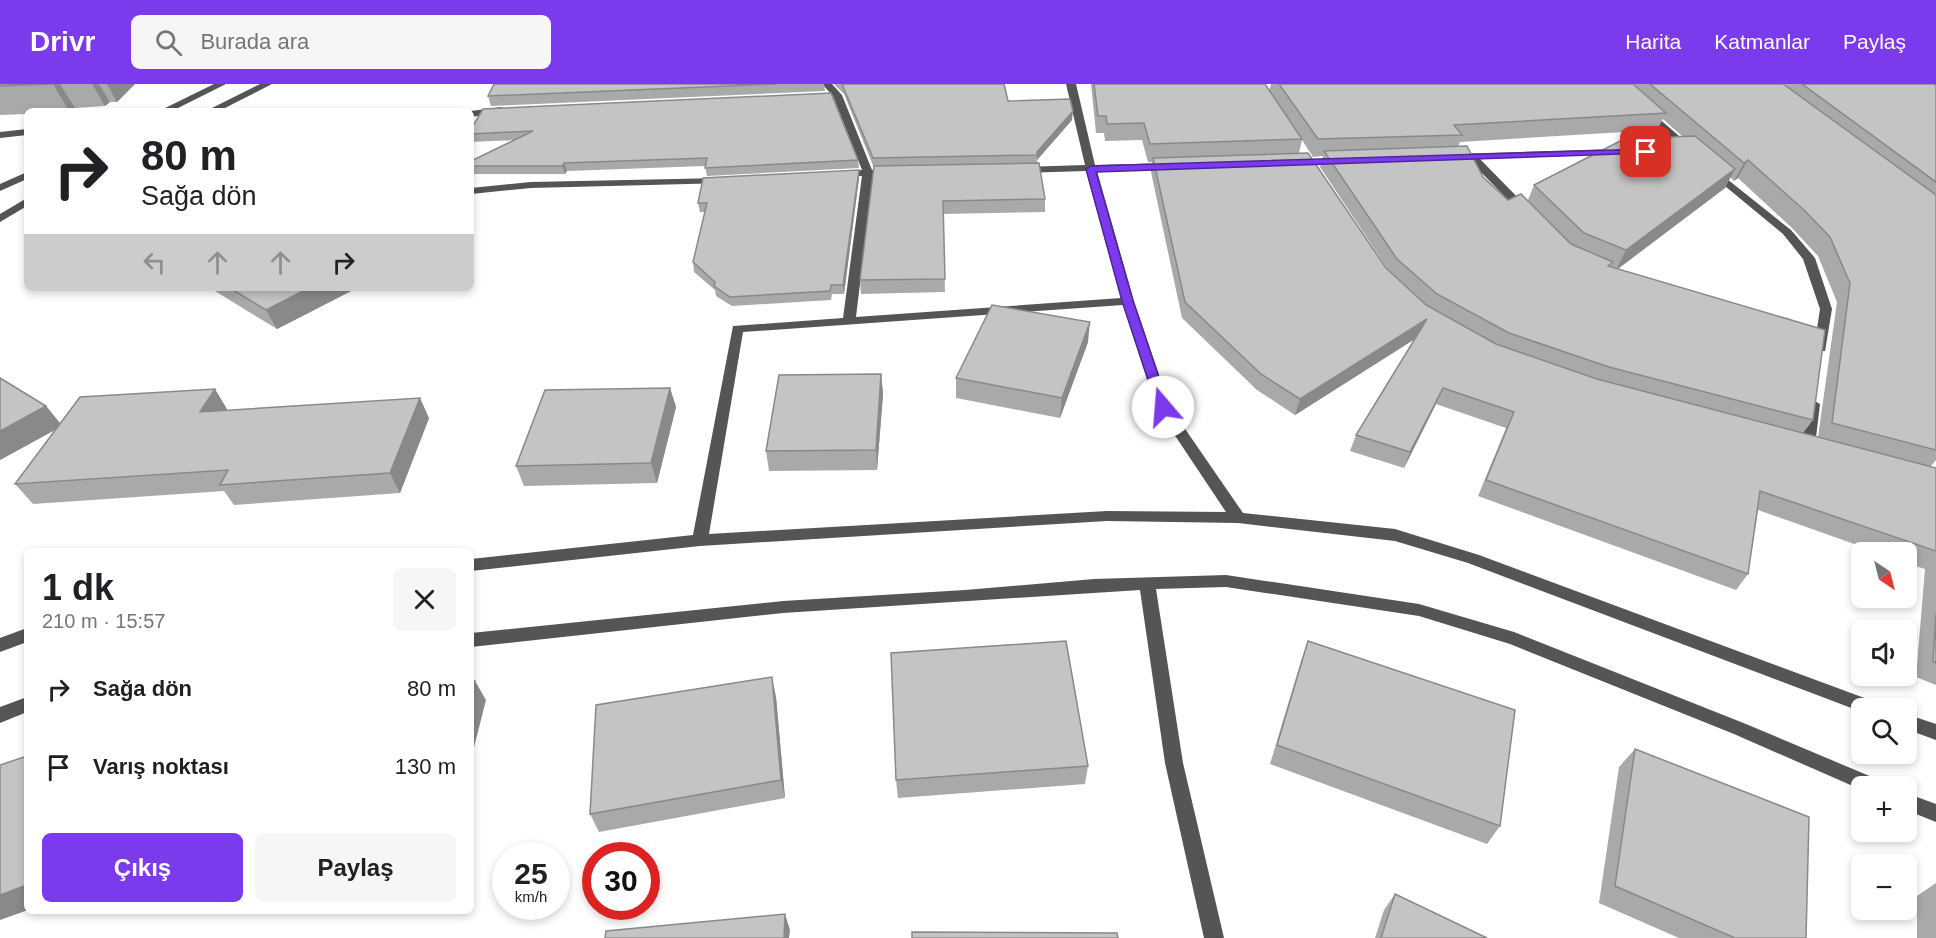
<!DOCTYPE html>
<html lang="tr">
<meta charset="utf-8">
<style>
body{margin:0;font-family:Arial,sans-serif;background:#f6f6f6;color:#202124;height:100vh;display:flex;flex-direction:column;font-size:22px;white-space:nowrap}
*{box-sizing:border-box;margin:0}
p{font-size:20px;color:#757577}
.icon{flex:none;width:33px;height:33px;fill:none;stroke:currentColor;stroke-width:2;stroke-linecap:round;stroke-linejoin:round}
.map{position:relative;flex:1;overflow:hidden}
.drawer{position:absolute;left:24px;top:464px;width:450px;height:366px;display:flex;flex-direction:column;background:#fff;border-radius:9px;box-shadow:0 3px 9px #0003}
.drawer>*{flex:none}
.hud{position:absolute;left:24px;top:24px;width:450px;height:183px;border-radius:9px;box-shadow:0 3px 9px #0003;background:#fff;color:#202124;overflow:hidden}
.needle{width:39px;rotate:145deg}
.fabs{position:absolute;left:1851px;top:458px;display:grid;gap:12px}
.fabs a{display:grid;place-items:center;width:66px;height:66px;border-radius:9px;background:#fff;box-shadow:0 3px 9px #0003;font-size:30px}
.speed{position:absolute;left:492px;top:758px;display:flex;gap:12px;font-size:30px;font-weight:700;text-align:center}
.speed>*{display:grid;place-content:center;width:78px;height:78px;border-radius:50%;background:#fff;box-shadow:0 3px 9px #0003;line-height:1}
.speed small{font-size:15px;font-weight:400}
.speed .limit{border:9px solid #d22;background:#fff;color:#111}
.pin{position:absolute;display:grid;place-items:center;width:51px;height:51px;color:#fff;margin:-26px;border-radius:12px;box-shadow:0 3px 9px #0006}
.me{position:absolute;width:66px;margin:-33px;rotate:342deg;stroke-linejoin:round;filter:drop-shadow(0 0 4px #0008)}
.turn{display:flex;align-items:center;gap:21px;height:126px;padding:0 18px;font-size:27px}
.turn .icon{width:78px;height:78px;stroke-width:2.5}
.turn b{display:block;font-size:42px;line-height:51px}
.lanes{display:flex;align-items:center;height:57px;padding:0 18px;background:#0003;justify-content:center;gap:30px;direction:ltr}
.lanes .off{opacity:.35}
.round{display:grid;place-items:center;flex:none;width:63px;height:63px;border-radius:9px;background:#f6f6f6}
.summary{display:flex;align-items:center;justify-content:space-between;height:102px;padding:0 18px}
h1{font-size:36px;font-weight:600;line-height:45px}
.action{display:flex;gap:12px;margin-top:auto;padding:12px 18px}
.action a{flex:1;height:69px;border-radius:9px;background:#7c3aed;color:#fff;font-size:24px;font-weight:600;line-height:69px;text-align:center}
.action a+a{background:#f6f6f6;color:#202124}
ul{padding:0;list-style:none}
li{display:flex;align-items:center;gap:18px;height:78px;padding:0 18px}
li div{flex:1}
li b{display:block;font-size:22px}
li em{font-style:normal}
header{display:flex;align-items:center;gap:36px;box-sizing:border-box;height:84px;padding:0 30px;background:#7c3aed;color:#fff}
header strong{font-size:28px}
nav{display:flex;gap:33px;margin-inline-start:auto;font-size:21px}
.search{width:420px;height:54px;background:#f6f6f6;display:flex;align-items:center;gap:15px;box-sizing:border-box;padding:0 21px;border-radius:9px;color:#757577;font-size:22px}
.map>svg:first-child{display:block}
.lines{fill:none;stroke-linecap:round;stroke-linejoin:round}
.minor{fill:#555;fill-rule:evenodd}
.wall{fill:#a9a9a9;fill-rule:evenodd}
.shaded-wall{fill:#898989}
.building{fill:#c4c4c4;stroke:#898989;stroke-width:1.5}
.route{fill:#7c3aed;stroke:#51269a;stroke-width:1.5}
</style>
<header>
<strong>Drivr</strong>
<div class="search"><svg class="icon" aria-label="search" viewBox="0 0 24 24"><circle cx="10" cy="10" r="6"/><path d="M15 15l6 6"/></svg>Burada ara</div>
<nav><a>Harita</a><a>Katmanlar</a><a>Paylaş</a></nav>
</header>
<div class="map">
<svg width="1936" height="854" viewBox="0 0 1936 854">
<rect width="100%" height="100%" fill="#fff"/>
<g class="lines">
<g class="minor">
<polygon points="214,0 226,0 172,27 159,27"/>
<polygon points="260,0 272,0 219,27 206,27"/>
<path d="M822 0H832L842 11 872 86 893 85 898 88 893 91 873 92 856 233 1121 214 1086 87 1022 89 1017 86 1022 83 1085 81 1066 0H1076L1095 81 1172 79 1177 82 1172 85 1097 87 1134 217 1170 323 1243 429 1395 445 1479 471 1878 619 1881 624H1862V628L1468 479 1395 457 1238 439 1107 437 700 462 471 487V475L693 451 733 242 843 234 862 92 840 93 835 90 840 87 862 86 833 12ZM1123 221 1156 323 1226 428 1107 427 709 450 743 248Z"/>
<polygon points="501,23 506,26 504,28 471,33 471,27"/>
<polygon points="1643,26 1649,26 1693,64 1693,68 1685,68 1643,30"/>
<polygon points="27,45 27,51 0,54 0,48"/>
<polygon points="1616,65 1621,68 1620,70 1480,75 1530,126 1531,128 1526,131 1522,130 1469,76 1454,76 1449,73 1454,70"/>
<polygon points="1712,83 1791,146 1815,174 1832,225 1825,267 1815,267 1814,264 1820,225 1803,175 1783,150 1708,88 1707,86"/>
<polygon points="27,88 27,95 0,107 0,100"/>
<polygon points="723,94 727,95 727,99 531,104 471,110 471,104 531,98"/>
<polygon points="27,114 27,122 0,138 0,130"/>
<polygon points="1813,316 1820,320 1815,362 1808,367 1801,362 1806,320"/>
<polygon points="1226,491 1419,520 1514,548 1746,640 1879,696 1881,702 1862,702 1862,706 1734,650 1510,560 1419,532 1226,503 1156,505 1183,679 1224,854 1204,854 1165,679 1140,506 783,529 471,563 471,549 783,517 965,506 1094,495"/>
<polygon points="27,544 27,558 0,568 0,554"/>
<polygon points="27,613 27,628 0,639 0,623"/>
<polygon points="1906,630 1936,640 1936,656 1906,645"/>
<polygon points="1906,709 1936,720 1936,738 1906,726"/>
</g>
</g>
<g class="wall">
<polygon points="0,0 135,0 117,18 110,18 105,22 75,24 71,27 27,27 27,30 0,31"/>
<polygon points="494,0 824,0 825,7 491,22 488,12"/>
<polygon points="834,0 1004,0 1008,17 1072,36 1037,76 1045,115 1045,128 943,130 945,208 861,210 860,196 874,84 844,10"/>
<path d="M1091 0H1265L1269 7 1271 0H1783L1784 1 1785 0H1936V376L1930 383 1936 384V601L1916 593 1925 485 1906 479V468H1877L1758 426 1748 490 1736 506 1478 412 1506 344 1436 320 1404 384 1350 367 1356 351 1415 255 1295 331 1257 306 1182 234 1151 88 1152 78H1148L1142 56 1105 57 1104 49H1096ZM1663 35 1683 53 1534 101 1528 116H1508L1483 93 1458 63 1460 58 1657 46ZM1302 56 1313 73 1323 72 1320 83 1389 187 1299 69ZM1730 93 1734 97 1738 94 1792 144 1818 172 1837 218 1818 353 1803 349 1813 336 1618 185 1725 104Z"/>
<polygon points="483,25 858,76 859,84 707,92 705,82 567,87 565,90 471,90 471,77 515,56 471,58 471,45"/>
<polygon points="859,94 844,210 832,210 831,216 732,222 716,212 715,206 694,188 693,178 705,128 700,128 698,119"/>
<polygon points="210,204 357,204 277,245"/>
<polygon points="1088,258 1060,334 956,314 956,294"/>
<polygon points="881,290 883,310 877,386 769,387 766,367"/>
<polygon points="0,294 46,322 60,339 227,325 227,327 429,334 400,409 234,421 224,407 33,420 15,400 55,346 0,376"/>
<polygon points="670,304 676,323 657,399 524,402 516,382"/>
<polygon points="1308,557 1500,742 1487,760 1270,680 1301,577"/>
<polygon points="776,613 785,714 599,748 590,730"/>
<polygon points="1635,665 1806,854 1679,854 1599,819 1619,683"/>
<polygon points="1088,682 1085,700 898,714 896,696"/>
<polygon points="1936,799 1936,854 1917,854 1917,812"/>
<polygon points="1395,810 1487,854 1375,854 1384,826"/>
</g>
<g class="shaded-wall">
<polygon points="53,0 60,0 75,24 71,27 69,27"/>
<polygon points="92,0 99,0 110,18 105,22"/>
<polygon points="107,0 135,0 117,18"/>
<polygon points="1073,27 1072,36 1037,76 1037,68"/>
<polygon points="1748,76 1738,94 1734,97 1744,79"/>
<polygon points="564,79 567,87 565,90 562,82"/>
<polygon points="1735,85 1725,104 1616,186 1626,166"/>
<polygon points="859,86 859,94 844,210 843,201"/>
<polygon points="309,204 357,204 277,245 266,226"/>
<polygon points="1427,235 1421,251 1295,331 1300,315"/>
<polygon points="1090,238 1088,258 1060,334 1062,314"/>
<polygon points="881,290 883,310 877,386 876,366"/>
<polygon points="670,304 676,323 657,399 651,379"/>
<polygon points="1443,304 1436,320 1404,384 1410,368"/>
<polygon points="215,305 227,325 214,348 200,328"/>
<polygon points="420,314 429,334 400,409 390,389"/>
<polygon points="46,322 62,342 0,376 0,347"/>
<polygon points="772,593 776,613 785,714 781,696"/>
<polygon points="475,597 486,616 471,675 471,611"/>
<polygon points="27,801 28,826 0,836 0,811"/>
<polygon points="785,830 790,846 789,854 784,854"/>
</g>
<g class="building">
<polygon points="0,0 53,0 0,2"/>
<polygon points="494,0 776,0 488,12"/>
<polygon points="842,0 1004,0 1008,17 1070,15 1073,27 1037,68 1037,71 873,74"/>
<polygon points="1094,0 1265,0 1302,55 1150,60 1144,39 1107,40 1106,32 1098,32"/>
<polygon points="1279,0 1633,0 1666,29 1454,41 1462,51 1318,55"/>
<polygon points="1650,0 1783,0 1936,111 1936,366 1832,339 1850,199 1830,153 1804,126 1748,76 1744,79"/>
<polygon points="1802,0 1934,0 1936,2 1936,98"/>
<polygon points="831,9 858,76 705,84 707,74 564,79 562,82 471,82 471,77 533,47 471,50 471,45 483,25"/>
<polygon points="1695,52 1735,85 1626,166 1584,149 1534,101 1624,55"/>
<polygon points="1467,62 1483,93 1508,116 1521,110 1571,160 1613,178 1608,182 1825,246 1813,336 1609,283 1509,249 1437,210 1397,175 1324,67"/>
<polygon points="1308,69 1386,184 1426,221 1496,260 1597,295 1936,384 1936,467 1760,407 1748,490 1486,396 1514,328 1443,304 1410,368 1356,351 1427,235 1300,315 1261,290 1185,218 1153,74"/>
<polygon points="1039,79 1045,115 943,117 945,195 860,196 874,82"/>
<polygon points="859,86 843,201 831,201 830,207 730,213 714,202 715,198 693,178 707,119 698,119 703,94"/>
<polygon points="230,204 309,204 266,226"/>
<polygon points="992,221 1090,238 1062,314 956,294"/>
<polygon points="881,290 876,366 766,367 779,291"/>
<polygon points="0,294 46,322 0,347"/>
<polygon points="670,304 651,379 516,382 545,306"/>
<polygon points="215,305 200,328 420,314 390,389 220,401 228,386 15,400 80,313"/>
<polygon points="1936,530 1936,579 1933,577"/>
<polygon points="1066,557 1088,682 896,696 891,569"/>
<polygon points="1308,557 1515,626 1500,742 1277,661"/>
<polygon points="772,593 781,696 590,730 596,621"/>
<polygon points="471,597 475,597 471,611"/>
<polygon points="1635,665 1809,733 1806,854 1735,854 1615,802"/>
<polygon points="27,672 27,801 0,811 0,681"/>
<polygon points="1395,810 1487,854 1381,854"/>
<polygon points="785,830 784,854 605,854 606,847"/>
<polygon points="912,848 1117,849 1118,854 912,854"/>
</g>
<polygon class="route" points="1646,65 1649,66 1649,69 1096,88 1133,217 1169,323 1163,327 1157,323 1122,217 1086,85 1091,82"/>
</svg>
<div class="fabs">
<a><svg class="needle" viewBox="-14 -14 28 28"><path d="M0-13l5 13h-10z" fill="#e53935"/><path d="M0 13l5-13h-10z" fill="#757577"/></svg></a>
<a><svg class="icon" aria-label="sound" viewBox="0 0 24 24"><path d="M4 9h4l5-4v14l-5-4H4zM17 9q2 3 0 6"/></svg></a>
<a><svg class="icon" aria-label="search" viewBox="0 0 24 24"><circle cx="10" cy="10" r="6"/><path d="M15 15l6 6"/></svg></a>
<a>+</a>
<a>−</a>
</div>
<div class="speed"><div>25<small>km/h</small></div><div class="limit">30</div></div>
<div class="pin" style="left:1646px;top:68px;background:#d93025"><svg class="icon" aria-label="arrive" viewBox="0 0 24 24"><path d="M6 21V4h12l-3 4 3 4H6"/></svg></div>
<svg class="me" style="left:1163px;top:323px" viewBox="-20 -20 40 40"><circle r="19" fill="#fff"/><path d="M0-13L10 11 0 6-10 11z" fill="#7c3aed"/></svg>
<div class="hud">
<div class="turn"><svg class="icon" aria-label="right" viewBox="0 0 24 24"><path d="M7 20v-9h11M14 6l5 5-5 5"/></svg><div><b>80 m</b>Sağa dön</div></div>
<div class="lanes"><svg class="icon off" aria-label="left" viewBox="0 0 24 24"><path d="M17 20v-9H6M10 6l-5 5 5 5"/></svg><svg class="icon off" aria-label="ahead" viewBox="0 0 24 24"><path d="M12 20V5M6 11l6-6 6 6"/></svg><svg class="icon off" aria-label="ahead" viewBox="0 0 24 24"><path d="M12 20V5M6 11l6-6 6 6"/></svg><svg class="icon" aria-label="right" viewBox="0 0 24 24"><path d="M7 20v-9h11M14 6l5 5-5 5"/></svg></div>
</div>
<section class="drawer">
<div class="summary"><div><h1>1 dk</h1><p>210 m · 15:57</p></div><a class="round"><svg class="icon" aria-label="close" viewBox="0 0 24 24"><path d="M6 6l12 12M18 6L6 18"/></svg></a></div>
<ul>
<li><svg class="icon" aria-label="right" viewBox="0 0 24 24"><path d="M7 20v-9h11M14 6l5 5-5 5"/></svg><div><b>Sağa dön</b></div><em>80 m</em></li>
<li><svg class="icon" aria-label="arrive" viewBox="0 0 24 24"><path d="M6 21V4h12l-3 4 3 4H6"/></svg><div><b>Varış noktası</b></div><em>130 m</em></li>
</ul>
<div class="action"><a>Çıkış</a><a>Paylaş</a></div>
</section>
</div>
